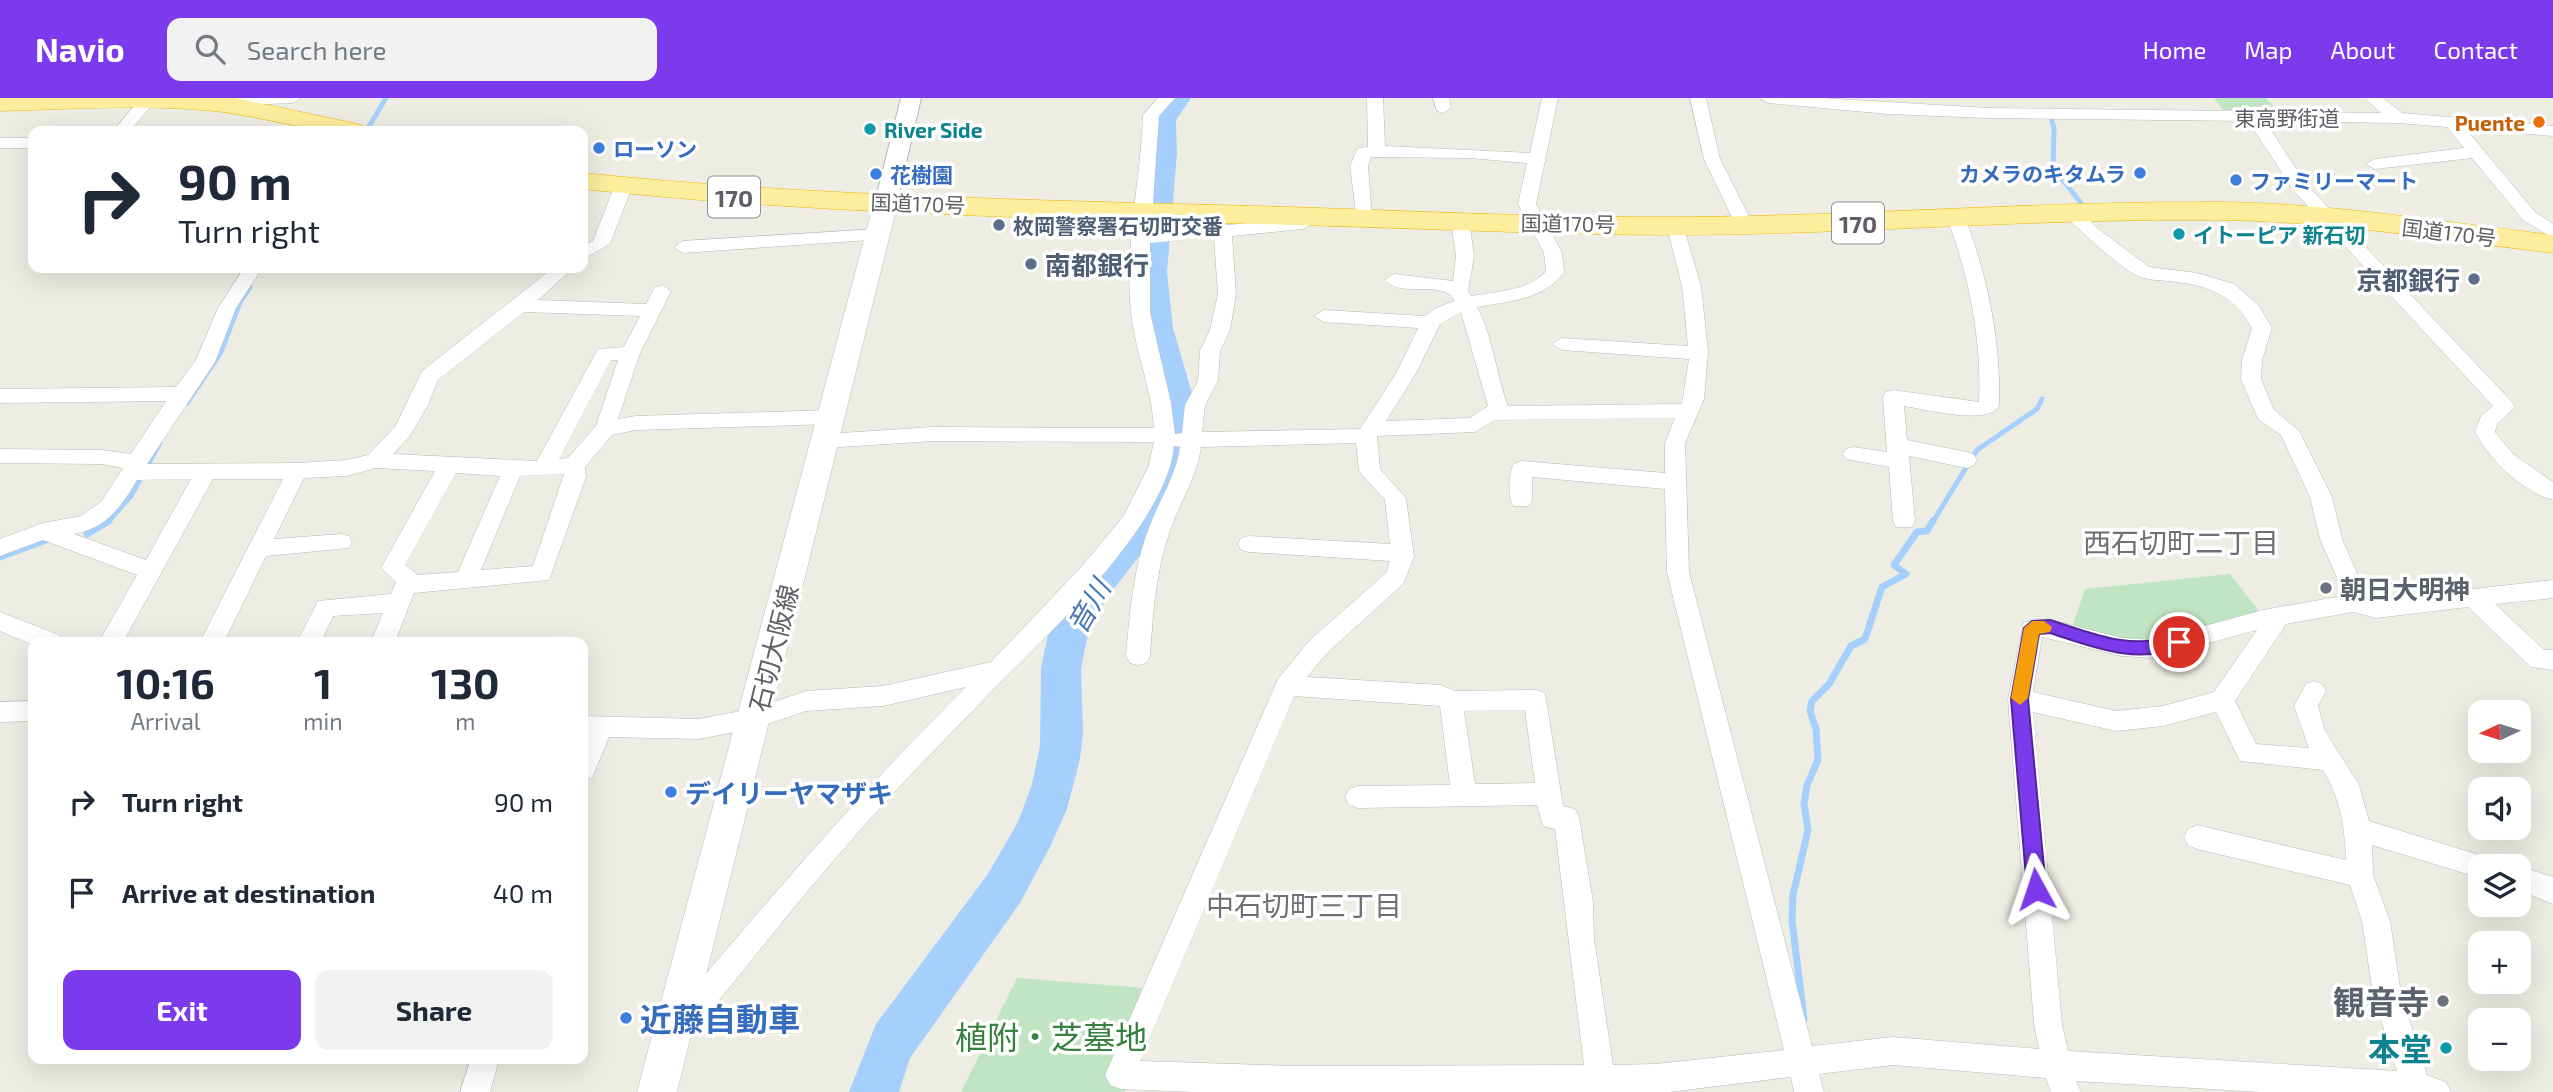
<!DOCTYPE html>
<meta charset="utf-8">
<style>
body{margin:0;font-family:"Exo 2","Noto Sans JP",sans-serif;background:#f2f2f3;color:#1f2937;height:100vh;display:flex;flex-direction:column;font-size:26px;white-space:nowrap}
*{box-sizing:border-box;margin:0}
p{font-size:23px;color:#747a83}
.icon{flex:none;width:38px;height:38px;fill:none;stroke:currentColor;stroke-width:2;stroke-linecap:round;stroke-linejoin:round}
.map{position:relative;flex:1;overflow:hidden}
.drawer{position:absolute;left:28px;top:539px;width:560px;height:427px;display:flex;flex-direction:column;background:#fff;border-radius:14px;box-shadow:0 7px 28px #0002}
.drawer>*{flex:none}
.guide{position:absolute;left:28px;top:28px;width:560px;height:147px;border-radius:14px;box-shadow:0 7px 28px #0002;background:#fff;color:#1f2937;overflow:hidden}
.needle{width:46px;rotate:266deg}
.buttons{position:absolute;left:2468px;top:602px;display:grid;gap:14px}
.buttons a{display:grid;place-items:center;width:63px;height:63px;border-radius:14px;background:#fff;box-shadow:0 7px 28px #0002;font-size:35px}
.pin{position:absolute;display:grid;place-items:center;width:60px;height:60px;color:#fff;margin:-30px;border:4px solid #fff;border-radius:50%;box-shadow:0 2px 7px #0007}
.me{position:absolute;width:77px;margin:-38px;rotate:355deg;stroke-linejoin:round;filter:drop-shadow(0 0 5px #0008)}
.turn{display:flex;align-items:center;gap:24px;height:147px;padding:0 35px;font-size:32px}
.turn .icon{width:91px;height:91px;stroke-width:2.5}
.turn b{display:block;font-size:49px;line-height:60px}
.eta{display:flex;justify-content:space-evenly;align-items:center;height:119px;text-align:center}
.eta b{font-size:42px;font-weight:700;line-height:49px}
.primary-button{display:flex;gap:14px;margin-top:auto;padding:14px 35px}
.primary-button a{flex:1;height:80px;border-radius:14px;background:#7c3aed;color:#fff;font-size:28px;font-weight:700;line-height:80px;text-align:center}
.primary-button a+a{background:#f2f2f3;color:#1f2937}
ul{padding:0;list-style:none}
li{display:flex;align-items:center;gap:21px;height:91px;padding:0 35px}
li div{flex:1}
li b{display:block;font-size:26px}
li em{font-style:normal}
header{display:flex;align-items:center;gap:42px;box-sizing:border-box;height:98px;padding:0 35px;background:#7c3aed;color:#fff}
header strong{font-size:33px}
nav{display:flex;gap:38px;margin-inline-start:auto;font-size:24px}
.search{width:490px;height:63px;background:#f2f2f3;display:flex;align-items:center;gap:18px;box-sizing:border-box;padding:0 24px;border-radius:14px;color:#747a83;font-size:26px}
.map>svg:first-child{display:block}
.green{fill:#c1e5c3}
.lines{fill:none;stroke-linecap:round;stroke-linejoin:round}
.stream-far1{stroke:#a5d0fd;stroke-width:5}
.stream{stroke:#a5d0fd;stroke-width:7}
.river{fill:#a5d0fd;fill-rule:evenodd}
.minor-casing{stroke:#b6b9be;stroke-width:1}
.tertiary-casing{stroke:#b6b9be;stroke-width:2}
.secondary-casing{stroke:#b7bac0;stroke-width:1}
.trunk-casing{stroke:#edb505;stroke-width:1}
.minor{fill:#fff;fill-rule:evenodd}
.tertiary{fill:#fff;fill-rule:evenodd}
.secondary{fill:#fff;fill-rule:evenodd}
.trunk{fill:#fcee9c;fill-rule:evenodd}
.route{fill:#7c3aed;stroke:#51269a;stroke-width:2}
.slow{fill:#f59e0b}
.food-dot{fill:#e8710a;stroke:#fff;stroke-width:2.5}
.culture-dot{fill:#0f9aa8;stroke:#fff;stroke-width:2.5}
.shop-dot{fill:#3f7fe0;stroke:#fff;stroke-width:2.5}
.service-dot{fill:#5c6f8a;stroke:#fff;stroke-width:2.5}
.worship-dot{fill:#6b7280;stroke:#fff;stroke-width:2.5}
.labels{text-anchor:middle;dominant-baseline:central;stroke-width:7;stroke-linejoin:round;paint-order:stroke}
.far-street-label{font-size:21px;fill:#5c5f64;stroke:#fff}
.far-food-label{font-size:21px;font-weight:bold;fill:#c56008;stroke:#fff;text-anchor:end}
.far-culture-label{font-size:21px;font-weight:bold;fill:#0d838f;stroke:#fff;text-anchor:start}
.far-shop-label{font-size:21px;font-weight:bold;fill:#366cbe;stroke:#fff;text-anchor:start}
.far-service-label{font-size:21px;font-weight:bold;fill:#4e5e75;stroke:#fff;text-anchor:start}
.shield{fill:#fff;stroke:#8d8f92;stroke-width:2}
.shield-label{font-size:24px;font-weight:bold;fill:#5c5f64}
.service-label{font-size:26px;font-weight:bold;fill:#4e5e75;stroke:#fff;text-anchor:start}
.worship-label{font-size:26px;font-weight:bold;fill:#5b616d;stroke:#fff;text-anchor:start}
.street-label{font-size:26px;fill:#5c5f64;stroke:#fff}
.shop-label{font-size:26px;font-weight:bold;fill:#366cbe;stroke:#fff;text-anchor:start}
.neighbourhood-label{font-size:28px;fill:#6d7176;stroke:#fff}
.water-label{font-size:28px;font-style:italic;fill:#4475b7;stroke:#fff}
.near-worship-label{font-size:32px;font-weight:bold;fill:#5b616d;stroke:#fff;text-anchor:end}
.near-shop-label{font-size:32px;font-weight:bold;fill:#366cbe;stroke:#fff;text-anchor:start}
.near-park-label{font-size:32px;fill:#36813f;stroke:#fff}
.near-culture-label{font-size:32px;font-weight:bold;fill:#0d838f;stroke:#fff;text-anchor:end}
</style>
<header>
<strong>Navio</strong>
<div class="search"><svg class="icon" aria-label="search" viewBox="0 0 24 24"><circle cx="10" cy="10" r="6"/><path d="M15 15l6 6"/></svg>Search here</div>
<nav><a>Home</a><a>Map</a><a>About</a><a>Contact</a></nav>
</header>
<div class="map">
<svg width="2553" height="994" viewBox="0 0 2553 994">
<rect width="100%" height="100%" fill="#eeede4"/>
<g class="green">
<polygon points="2214,0 2266,0 2278,14 2223,12"/>
<polygon points="2230,476 2262,517 2153,548 2071,532 2085,491"/>
<polygon points="1017,880 1145,890 1125,994 961,994"/>
</g>
<g class="lines">
<g class="stream-far1">
<polyline points="2051,19 2054,30 2053,70 2081,105"/>
<polyline points="367,32 386,0"/>
<polyline points="187,305 221,254 240,204 250,189"/>
<polyline points="107,425 131,398 160,345"/>
<polyline points="1932,425 1977,352 2037,311 2042,301"/>
</g>
<g class="stream">
<polyline points="87,436 109,423"/>
<polyline points="0,459 46,442"/>
<polyline points="1804,921 1792,822 1793,797 1808,732 1804,706 1807,687 1818,662 1816,631 1810,613 1812,603 1829,586 1851,548 1865,541 1882,489 1906,476 1894,467 1917,434 1927,433 1933,423"/>
</g>
<polygon class="river" points="1162,0 1191,0 1176,22 1177,55 1167,174 1173,230 1198,316 1198,351 1190,378 1158,434 1109,497 1089,532 1081,570 1083,635 1080,661 1067,711 1050,749 1020,805 910,960 899,994 849,994 876,926 988,776 1018,724 1032,686 1040,648 1041,570 1049,532 1082,476 1145,396 1162,351 1164,316 1140,230 1135,193 1149,55 1148,22"/>
<g class="minor-casing">
<g id="minor">
<polygon points="141,0 157,1 130,33 113,33"/>
<polygon points="221,0 301,0 293,5 213,8 213,2"/>
<path d="M1158 0H1175L1159 18 1151 134 1293 121 1295 113H1307L1312 126 1303 131 1232 138 1236 196 1230 232 1220 253 1218 283 1205 307 1202 334 1360 331 1397 274 1418 230 1324 224 1314 218 1324 212 1425 218 1436 210 1455 203C1443 180 1400 201 1385 182L1394 176 1453 183 1456 158 1451 122 1454 118H1466L1469 122 1474 158 1468 193 1471 198C1495 194 1529 193 1546 173L1544 155 1518 106 1527 65 1470 60 1371 59 1368 68 1372 119 1363 124 1357 123 1350 68 1358 50 1368 49 1367 0H1383L1385 48 1530 55 1542 0H1558L1536 106 1562 155 1564 174C1545 202 1508 203 1477 209 1493 239 1496 276 1508 308L1682 306 1689 261 1562 252 1552 246 1562 240 1688 248 1682 188 1667 128 1670 124H1682L1701 188 1708 254 1704 301 1685 345 1689 474 1812 948 1893 939 2039 951 2034 926 2008 601 2024 524 2047 521 2122 540 2153 542 2263 512 2342 498V491L2320 441 2310 399 2281 337 2258 321 2241 281 2242 262 2252 230C2233 195 2206 187 2168 183 2158 182 2145 182 2136 177 2121 170 2073 128 2063 114L2066 110H2078L2097 130 2149 169 2197 175 2234 186 2259 208 2272 230 2262 262 2261 281 2274 312 2299 333 2332 399 2342 441 2364 491V499L2376 502 2553 482V500L2495 506 2544 552H2553V572L2531 569 2468 509 2376 520 2353 514 2286 526 2235 603 2256 646 2309 650 2294 608 2306 586 2314 583 2322 586 2326 593 2318 608 2325 633 2359 687 2369 723 2489 760 2493 768H2480V780L2372 747 2373 777 2390 823 2401 896 2427 977 2446 984 2451 994H2261L2076 983 2081 994H2051L2046 980 1893 967 1819 976 1824 994H1794L1791 979 1669 994H1194L1120 991 1110 987 1105 977 1278 581 1310 542 1386 475 1390 463 1249 454 1241 452 1238 446 1241 440 1249 438 1390 446 1385 402 1359 373 1356 345 1201 349C1197 379 1181 402 1171 430 1156 471 1153 515 1150 558L1146 565 1138 567 1130 565 1126 558C1130 514 1133 471 1149 430 1159 402 1176 379 1180 349L1174 348C1167 428 1041 543 986 599 947 639 907 680 869 722 806 792 749 866 689 939L679 943 669 939 665 929 669 919C765 806 860 694 966 589L883 608 806 613 756 630 699 641 609 639 592 680 583 683V618L699 621 756 610 806 593 883 588 991 564 1083 467 1123 419 1148 370 1154 344 933 343 826 350 819 348 816 343 819 338 826 336 933 329 1154 330C1152 290 1135 254 1131 214 1124 149 1141 82 1143 17ZM1214 139 1218 196 1210 232 1200 253 1198 283 1185 307 1182 335 1175 336 1171 305 1150 214V145ZM1461 214 1488 308 1470 320 1386 323 1416 275 1440 226ZM1675 320 1665 345V375L1521 363 1514 366C1508 376 1508 398 1513 408H1529L1532 402V379L1665 391 1667 474 1784 952 1656 966 1613 967 1594 841 1593 804 1579 719 1575 711 1563 708 1545 595 1536 592 1455 593 1441 587 1307 579 1326 556 1403 486 1414 459 1406 400 1380 371 1377 338 1475 334 1495 322ZM2257 532 2214 594 2163 608 2116 613 2033 594 2042 539 2122 558 2153 560ZM1294 598 1440 608 1450 687 1358 688 1349 691 1345 699 1349 707 1358 710 1537 707 1543 728 1555 731 1584 967 1296 968 1140 963ZM1525 612 1535 685 1475 686 1464 613ZM2033 614 2116 633 2163 628 2216 614 2240 663 2323 672C2340 700 2345 729 2346 762L2197 727 2188 731 2184 739 2188 747 2197 751 2350 787 2362 823 2373 896 2397 973 2068 953 2062 926Z"/>
<polygon points="1433,0 1449,0 1451,10 1443,15 1437,13"/>
<polygon points="1690,0 1706,0 1720,61 1754,128 1751,132 1739,132 1736,128 1704,61"/>
<path d="M1760 0H1821L1988 10 2381 15 2365 0H2383L2402 15 2553 28V38L2466 31 2535 114 2553 126V140L2523 122 2472 60 2375 71 2366 66 2375 61 2464 50 2447 29 2398 25 2265 23 2306 86 2512 304 2515 309 2497 326 2495 334 2513 356 2553 384V402C2520 392 2491 363 2475 334L2481 318 2493 308 2294 93 2248 23 1988 20 1888 16 1768 5Z"/>
<rect x="0" y="40" width="33" height="10"/>
<polygon points="623,84 632,89 610,146 583,161 583,148 593,143 614,89"/>
<path d="M1956 115 1965 120C1988 179 2001 244 1999 308 1987 328 1925 311 1904 308L1907 342 1967 354 1974 357 1977 362 1974 367 1967 370 1909 358 1915 423 1912 429H1896L1893 423 1889 369 1846 361 1843 356 1846 351 1853 349 1887 354 1883 299 1886 294 1893 292 1979 304C1982 242 1969 178 1947 120Z"/>
<polygon points="878,131 887,137 884,141 683,155 674,149 683,143"/>
<path d="M244 170H262L236 210 215 264 147 366 297 365 347 362 368 357 395 329 422 273 553 170H573L538 202 646 206 655 189 662 187 671 193 640 255 618 321 636 318 832 312 842 319 832 326 636 332 612 337 585 369 586 379 549 482 414 495 395 544H371L383 515 333 518 321 544H297L318 503 391 496 396 484 381 470 435 373 375 370 347 378 304 380 274 441 341 436 349 438 352 444 349 450 266 458 224 544H200L283 381H213L123 544H99L137 477 43 442 0 458V441L43 425 81 418 101 404 123 370 101 366 0 365V351L101 352 131 356 166 303 0 305V291L176 289 196 262 218 210ZM524 214 640 218 624 249 598 251 537 363 393 356 409 339 428 307 438 282ZM611 262H618L596 328 568 360 559 361ZM456 375 500 378 458 474 418 477 405 467ZM564 376 533 468 481 472 520 378ZM191 381 146 462 74 436C108 429 120 410 137 382Z"/>
<polygon points="0,514 59,537 63,544 33,547 0,533"/>
<polygon points="33,603 33,623 0,624 0,604"/>
<polygon points="2517,768 2518,768 2553,779 2553,806 2518,792"/>
<polygon points="471,961 499,961 490,994 460,994"/>
</g>
</g>
<g class="tertiary-casing">
<polygon id="tertiary" points="901,0 921,0 897,104 886,110 875,104"/>
</g>
<g class="secondary-casing">
<polygon id="secondary" points="886,97 895,99 898,104 677,994 637,994 874,104 877,99"/>
</g>
<g class="trunk-casing">
<g id="trunk">
<path d="M0 0H235L362 27 366 33C312 36 267 19 214 13 143 6 71 11 0 13Z"/>
<path d="M583 75C806 98 1032 102 1256 108 1398 112 1541 120 1682 119 1861 118 2039 103 2218 104 2330 105 2442 124 2553 137V155C2442 142 2330 123 2218 122 2039 120 1861 136 1682 137 1541 137 1398 129 1256 126 1032 120 806 115 583 91Z"/>
</g>
</g>
<use href="#minor" class="minor"/>
<use href="#tertiary" class="tertiary"/>
<use href="#secondary" class="secondary"/>
<use href="#trunk" class="trunk"/>
</g>
<path class="route" d="M2050 522C2100 538 2127 551 2179 538L2187 544 2185 549C2134 566 2099 551 2050 535L2039 536 2028 601 2046 791 2043 797 2036 799 2030 797 2027 791 2011 601 2024 530 2032 523Z"/>
<polygon class="slow" points="2032,523 2044,523 2052,529 2050,534 2039,536 2028,600 2020,607 2011,600 2024,530"/>
<circle class="food-dot" cx="2539" cy="24" r="7"/>
<g class="culture-dot">
<circle cx="870" cy="31" r="7"/>
<circle cx="2179" cy="136" r="7"/>
<circle cx="2446" cy="950" r="7"/>
</g>
<g class="shop-dot">
<circle cx="599" cy="50" r="7"/>
<circle cx="2140" cy="75" r="7"/>
<circle cx="876" cy="76" r="7"/>
<circle cx="2236" cy="82" r="7"/>
<circle cx="671" cy="694" r="7"/>
<circle cx="626" cy="920" r="7"/>
</g>
<g class="service-dot">
<circle cx="999" cy="127" r="7"/>
<circle cx="1031" cy="166" r="7"/>
<circle cx="2474" cy="181" r="7"/>
</g>
<g class="worship-dot">
<circle cx="2326" cy="490" r="7"/>
<circle cx="2443" cy="903" r="7"/>
</g>
<g class="labels">
<g class="far-street-label">
<text x="2287" y="19">東高野街道</text>
<text transform="translate(918 105) rotate(2)">国道170号</text>
<text transform="translate(1568 125) rotate(1)">国道170号</text>
<text transform="translate(2449 134) rotate(7)">国道170号</text>
</g>
<g class="far-food-label">
<text x="2525" y="24">Puente</text>
</g>
<g class="far-culture-label">
<text x="884" y="31">River Side</text>
<text x="2193" y="136">イトーピア 新石切</text>
</g>
<g class="far-shop-label">
<text x="613" y="50">ローソン</text>
<text x="2126" y="75" text-anchor="end">カメラのキタムラ</text>
<text x="890" y="76">花樹園</text>
<text x="2250" y="82">ファミリーマート</text>
</g>
<g class="far-service-label">
<text x="1013" y="127">枚岡警察署石切町交番</text>
</g>
<g class="shield">
<rect x="708" y="78.5" width="52" height="41" rx="5"/>
<rect x="1832" y="104.5" width="52" height="41" rx="5"/>
</g>
<g class="shield-label">
<text x="734" y="99">170</text>
<text x="1858" y="125">170</text>
</g>
<g class="service-label">
<text x="1045" y="166">南都銀行</text>
<text x="2460" y="181" text-anchor="end">京都銀行</text>
</g>
<g class="worship-label">
<text x="2340" y="490">朝日大明神</text>
</g>
<g class="street-label">
<text transform="translate(773 550) rotate(-76)">石切大阪線</text>
</g>
<g class="shop-label">
<text x="685" y="694">デイリーヤマザキ</text>
</g>
<g class="neighbourhood-label">
<text x="2181" y="444">西石切町二丁目</text>
<text x="1304" y="807">中石切町三丁目</text>
</g>
<g class="water-label">
<text transform="translate(1088 508) rotate(-60)">音川</text>
</g>
<g class="near-worship-label">
<text x="2429" y="903">観音寺</text>
</g>
<g class="near-shop-label">
<text x="640" y="920">近藤自動車</text>
</g>
<g class="near-park-label">
<text x="1051" y="938">植附・芝墓地</text>
</g>
<g class="near-culture-label">
<text x="2432" y="950">本堂</text>
</g>
</g>
</svg>
<div class="buttons">
<a><svg class="needle" viewBox="-14 -14 28 28"><path d="M0-13l5 13h-10z" fill="#e53935"/><path d="M0 13l5-13h-10z" fill="#747a83"/></svg></a>
<a><svg class="icon" aria-label="sound" viewBox="0 0 24 24"><path d="M4 9h4l5-4v14l-5-4H4zM17 9q2 3 0 6"/></svg></a>
<a><svg class="icon" aria-label="layers" viewBox="0 0 24 24"><path d="M12 4l9 5-9 5-9-5zM3 14l9 5 9-5"/></svg></a>
<a>+</a>
<a>−</a>
</div>
<div class="pin" style="left:2179px;top:544px;background:#d93025"><svg class="icon" aria-label="arrive" viewBox="0 0 24 24"><path d="M6 21V4h12l-3 4 3 4H6"/></svg></div>
<svg class="me" style="left:2036px;top:791px" viewBox="-20 -20 40 40"><path d="M0-17L14 15 0 8-14 15z" fill="#7c3aed" stroke="#fff" stroke-width="4"/></svg>
<div class="guide">
<div class="turn"><svg class="icon" aria-label="right" viewBox="0 0 24 24"><path d="M7 20v-9h11M14 6l5 5-5 5"/></svg><div><b>90 m</b>Turn right</div></div>
</div>
<section class="drawer">
<div class="eta">
<div><b>10:16</b><p>Arrival</p></div>
<div><b>1</b><p>min</p></div>
<div><b>130</b><p>m</p></div>
</div>
<ul>
<li><svg class="icon" aria-label="right" viewBox="0 0 24 24"><path d="M7 20v-9h11M14 6l5 5-5 5"/></svg><div><b>Turn right</b></div><em>90 m</em></li>
<li><svg class="icon" aria-label="arrive" viewBox="0 0 24 24"><path d="M6 21V4h12l-3 4 3 4H6"/></svg><div><b>Arrive at destination</b></div><em>40 m</em></li>
</ul>
<div class="primary-button"><a>Exit</a><a>Share</a></div>
</section>
</div>
